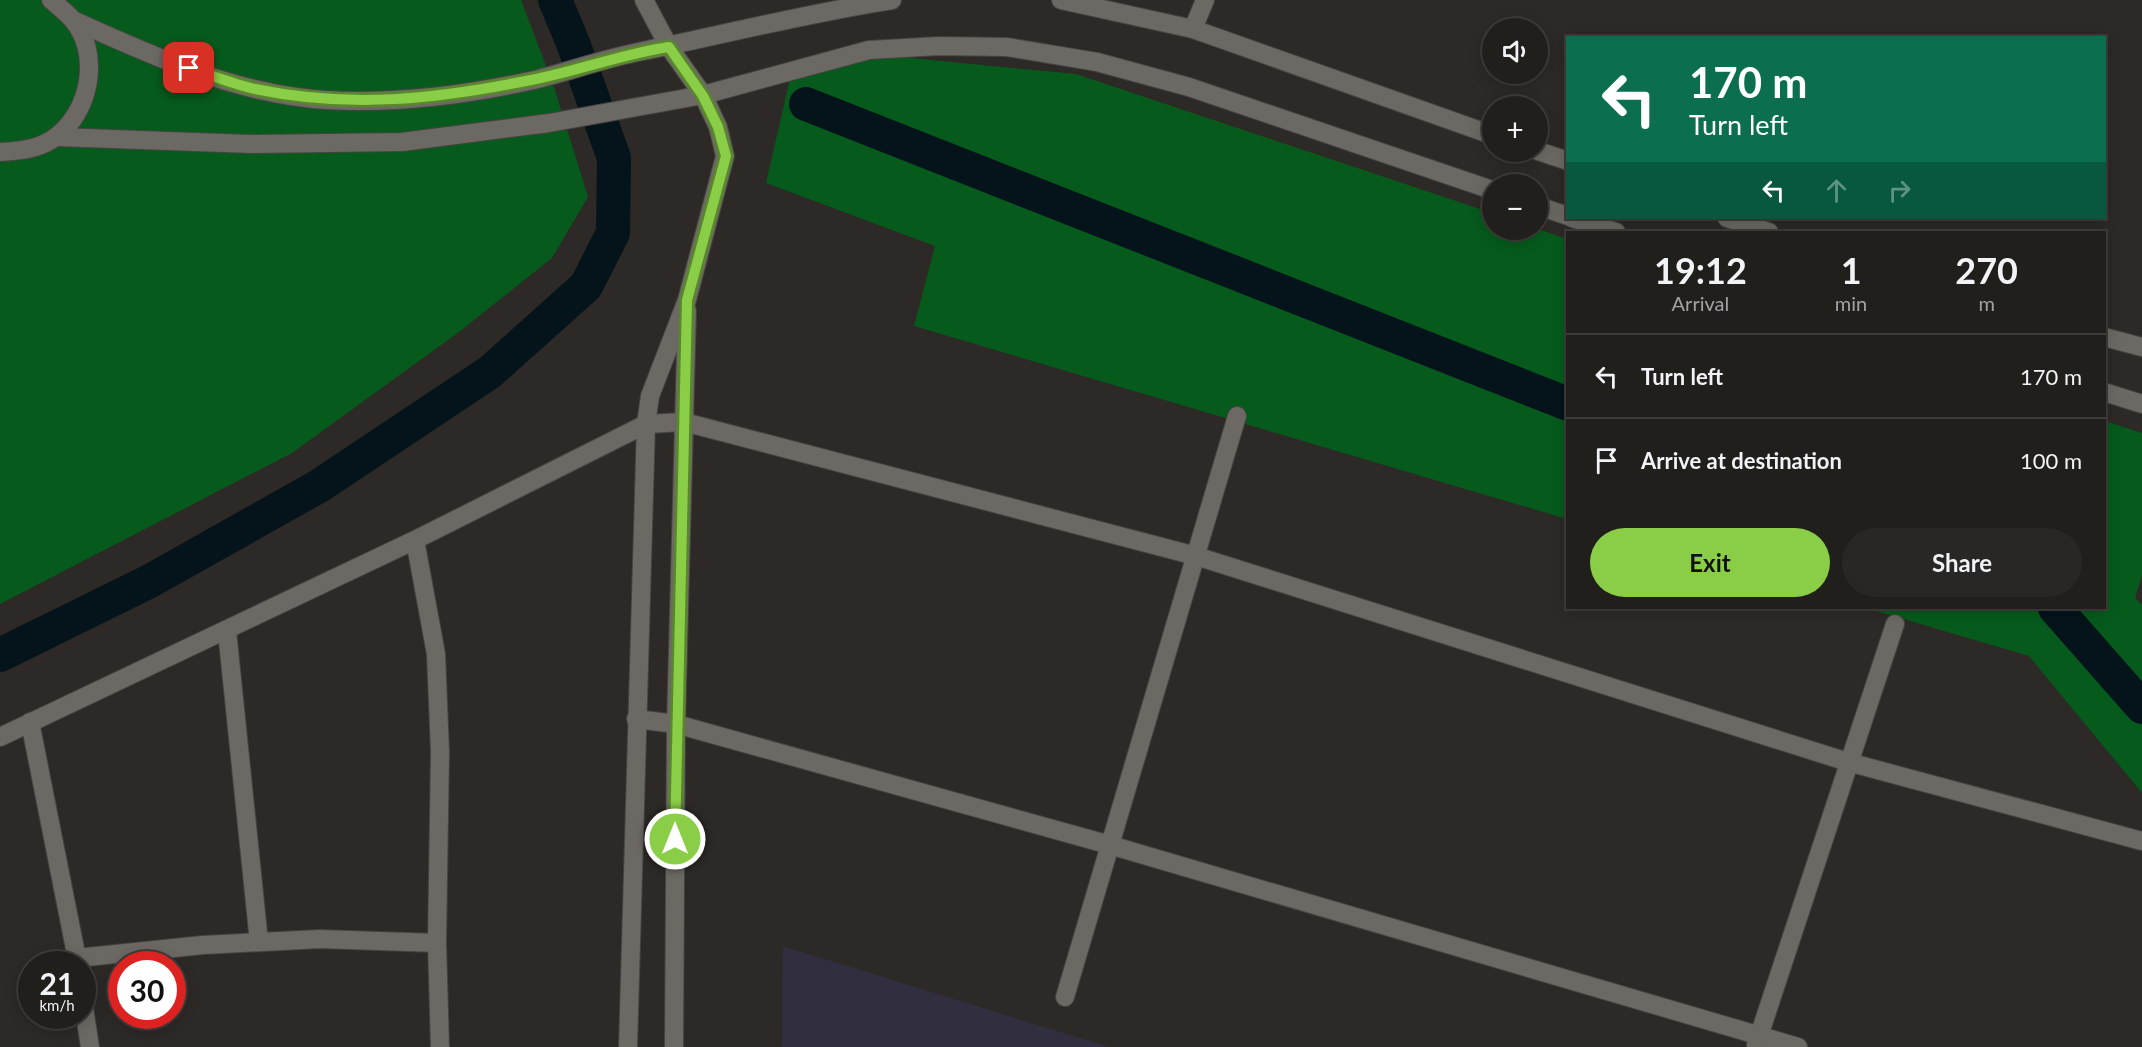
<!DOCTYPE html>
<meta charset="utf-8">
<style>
body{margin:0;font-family:Lato,sans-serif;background:#292725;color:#f1f3f6;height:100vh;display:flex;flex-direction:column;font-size:22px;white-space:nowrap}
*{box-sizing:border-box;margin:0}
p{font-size:20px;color:#a2a2a3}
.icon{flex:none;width:33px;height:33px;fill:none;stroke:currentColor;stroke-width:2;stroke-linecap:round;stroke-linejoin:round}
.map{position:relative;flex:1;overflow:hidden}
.sheet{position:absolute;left:1566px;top:231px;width:540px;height:378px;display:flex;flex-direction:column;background:#211f1c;border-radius:0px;box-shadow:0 3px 15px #0003,0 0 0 2px #3e3d3b}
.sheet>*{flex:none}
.top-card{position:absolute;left:1566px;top:36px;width:540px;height:183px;border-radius:0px;box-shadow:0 3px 15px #0003,0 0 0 2px #3e3d3b;background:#0b6e4f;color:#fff;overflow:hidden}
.buttons{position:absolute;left:1482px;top:18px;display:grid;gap:12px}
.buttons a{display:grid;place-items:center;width:66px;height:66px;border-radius:50%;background:#211f1c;box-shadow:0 3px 15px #0003,0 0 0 2px #3e3d3b;font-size:30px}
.speed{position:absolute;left:18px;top:951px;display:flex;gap:12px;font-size:30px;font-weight:700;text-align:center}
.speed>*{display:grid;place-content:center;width:78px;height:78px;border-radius:50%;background:#211f1c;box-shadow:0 3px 15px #0003,0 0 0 2px #3e3d3b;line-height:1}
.speed small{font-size:15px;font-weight:400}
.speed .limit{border:9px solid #d22;background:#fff;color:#111}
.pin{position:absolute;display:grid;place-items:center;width:51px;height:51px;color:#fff;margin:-26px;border-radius:12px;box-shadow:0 3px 9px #0006}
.me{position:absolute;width:66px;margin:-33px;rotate:0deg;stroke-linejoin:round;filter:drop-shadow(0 0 4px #0008)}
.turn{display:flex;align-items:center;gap:21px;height:126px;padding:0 24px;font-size:27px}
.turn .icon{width:78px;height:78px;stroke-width:2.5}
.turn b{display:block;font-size:42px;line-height:51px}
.lanes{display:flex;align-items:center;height:57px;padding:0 24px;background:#0003;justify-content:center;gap:30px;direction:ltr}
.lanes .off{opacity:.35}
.eta{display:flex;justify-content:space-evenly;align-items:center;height:102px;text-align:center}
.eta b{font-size:36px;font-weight:700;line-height:42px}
.primary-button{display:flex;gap:12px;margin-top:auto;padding:12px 24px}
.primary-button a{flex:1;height:69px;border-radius:36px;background:#8ace47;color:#111;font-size:24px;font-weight:700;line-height:69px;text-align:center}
.primary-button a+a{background:#292725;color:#f1f3f6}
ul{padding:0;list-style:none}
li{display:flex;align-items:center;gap:18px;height:84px;padding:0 24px;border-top:2px solid #3e3d3b}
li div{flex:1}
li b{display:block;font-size:22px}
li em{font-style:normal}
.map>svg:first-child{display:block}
.industrial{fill:#312e3f}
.green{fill:#065a1c}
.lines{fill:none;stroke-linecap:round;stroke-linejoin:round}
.canal{stroke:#05131b;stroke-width:34}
.minor-casing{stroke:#464442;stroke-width:20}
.minor{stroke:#6c6964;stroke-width:18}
.route-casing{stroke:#5a862e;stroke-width:15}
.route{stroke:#8ace47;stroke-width:10}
</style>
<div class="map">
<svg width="2142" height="1047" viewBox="0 0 2142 1047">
<rect width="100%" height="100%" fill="#2c2926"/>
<polygon class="industrial" points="783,946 1109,1047 782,1047"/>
<g class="green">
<polygon points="0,0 521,0 554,87 588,197 552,258 459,332 292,453 0,604"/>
<polygon points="838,51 1076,74 1492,213 1492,230 1538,229 1567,239 1567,519 914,326 935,246 766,183 791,74"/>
<polygon points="2105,421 2142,433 2142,575 2135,598 2142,605 2142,793 2029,656 1866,608 2104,608"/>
</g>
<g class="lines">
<g class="canal">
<polyline points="806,104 1568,404"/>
<polyline points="2055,608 2142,707"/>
<polyline points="0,655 150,581 319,486 490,372 586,286 613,233 614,158 573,43 555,0"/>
</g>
<g class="minor-casing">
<g id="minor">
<polyline points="1061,0 1193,29 1492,135"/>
<path d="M73 20C152 56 238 95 327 100 395 104 466 95 534 80 570 71 606 58 643 51 726 34 808 13 892 0"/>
<polyline points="1193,29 1205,0"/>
<polyline points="57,137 251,144 402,142 549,123 703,95 869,50 939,46 1007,47 1097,62 1189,87 1492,190"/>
<polyline points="1538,151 1568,161"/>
<path d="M0 152C20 151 41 149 57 136 91 110 101 52 72 19 66 12 58 6 51 0"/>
<polyline points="1538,206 1568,216"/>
<polyline points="1572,218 1616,232"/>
<polyline points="1727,218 1769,232"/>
<polyline points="2104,337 2142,347"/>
<polyline points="2104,392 2142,404"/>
<polyline points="415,540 436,654 440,752 437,943 440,1047"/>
<polyline points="227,631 259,942"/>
<polyline points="636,719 676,724 1110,845 1798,1047"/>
<polyline points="30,722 78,964"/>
<polyline points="0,737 415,540 646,424 684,422 1196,556 1848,762 2142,841"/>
<polyline points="77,958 203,945 320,939 437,943"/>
<polyline points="82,995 90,1047"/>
<polyline points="1065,997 1237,416"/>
<polyline points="1756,1045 1895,624"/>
<polyline points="628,1047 646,424 650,396 687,300 725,156 718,127 703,95 669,47 644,0"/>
<polyline points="674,1047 676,724 687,311"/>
</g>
</g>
<use href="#minor" class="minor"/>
</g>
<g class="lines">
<g class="route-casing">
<path id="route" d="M189 68C211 75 233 84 255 89 351 109 436 99 531 80 578 71 622 54 669 47L703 96 718 127 726 156 687 300 675 839"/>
</g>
<use href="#route" class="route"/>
</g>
</svg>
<div class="buttons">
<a><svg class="icon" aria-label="sound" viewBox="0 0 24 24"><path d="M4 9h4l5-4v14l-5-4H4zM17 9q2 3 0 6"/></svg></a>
<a>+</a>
<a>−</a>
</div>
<div class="speed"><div>21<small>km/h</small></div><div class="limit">30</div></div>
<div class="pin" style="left:189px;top:68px;background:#d93025"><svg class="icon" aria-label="arrive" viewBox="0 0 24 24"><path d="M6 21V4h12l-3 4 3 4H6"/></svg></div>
<svg class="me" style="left:675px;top:839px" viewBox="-20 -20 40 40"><circle r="17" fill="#8ace47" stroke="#fff" stroke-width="3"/><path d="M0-11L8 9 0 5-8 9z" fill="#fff"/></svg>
<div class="top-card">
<div class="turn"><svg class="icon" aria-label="left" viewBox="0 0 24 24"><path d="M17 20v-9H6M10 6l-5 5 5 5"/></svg><div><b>170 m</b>Turn left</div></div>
<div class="lanes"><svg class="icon" aria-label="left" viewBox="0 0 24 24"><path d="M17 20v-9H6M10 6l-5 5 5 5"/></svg><svg class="icon off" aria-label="ahead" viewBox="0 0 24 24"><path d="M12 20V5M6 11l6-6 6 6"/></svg><svg class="icon off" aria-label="right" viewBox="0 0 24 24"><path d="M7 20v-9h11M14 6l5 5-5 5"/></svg></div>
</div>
<section class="sheet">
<div class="eta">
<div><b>19:12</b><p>Arrival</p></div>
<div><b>1</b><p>min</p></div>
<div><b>270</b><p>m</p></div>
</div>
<ul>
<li><svg class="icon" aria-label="left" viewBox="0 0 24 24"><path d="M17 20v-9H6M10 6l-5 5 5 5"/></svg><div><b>Turn left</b></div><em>170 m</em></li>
<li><svg class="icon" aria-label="arrive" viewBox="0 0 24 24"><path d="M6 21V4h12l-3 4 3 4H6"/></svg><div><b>Arrive at destination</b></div><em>100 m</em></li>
</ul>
<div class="primary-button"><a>Exit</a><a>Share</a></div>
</section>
</div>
